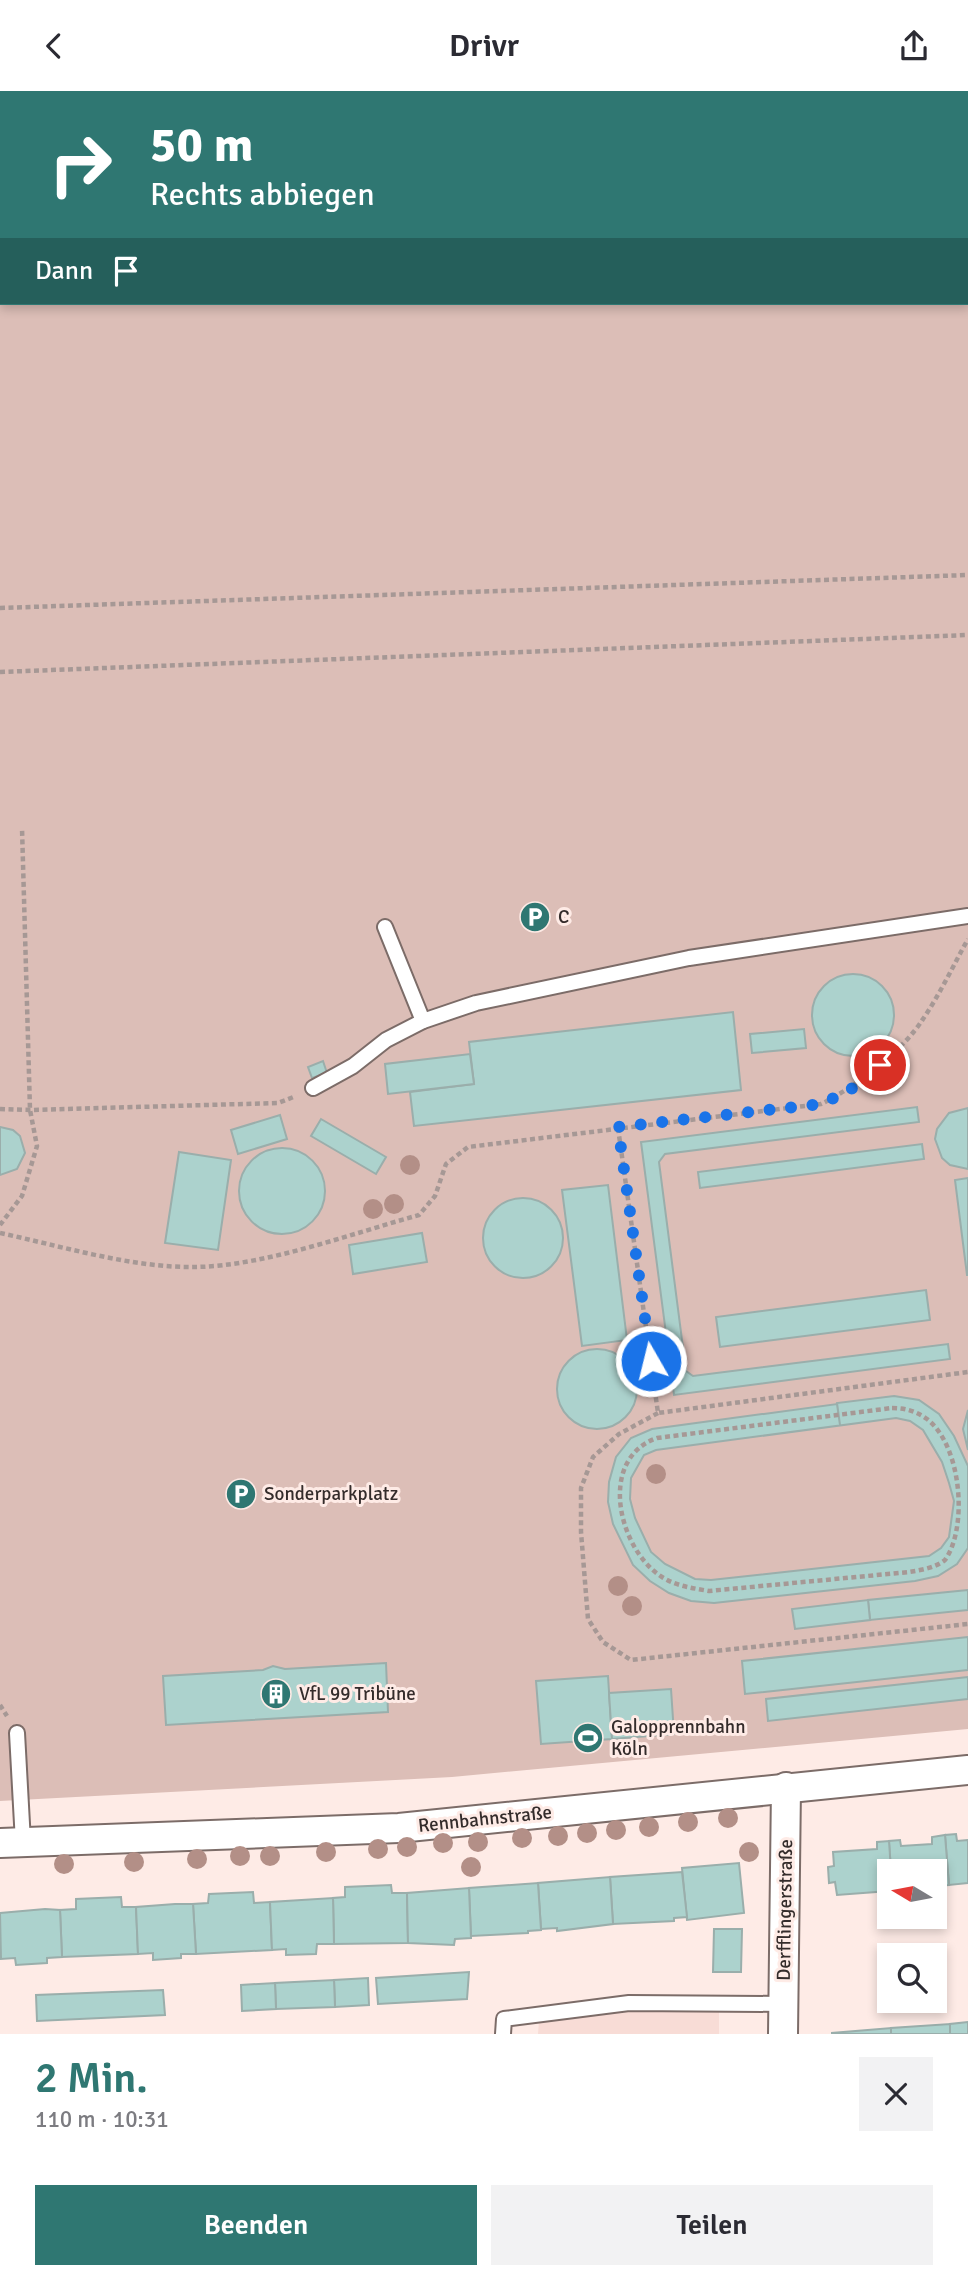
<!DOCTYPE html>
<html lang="de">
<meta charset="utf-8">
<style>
body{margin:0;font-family:Signika,sans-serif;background:#f2f2f3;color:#2b2b33;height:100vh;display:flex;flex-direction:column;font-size:26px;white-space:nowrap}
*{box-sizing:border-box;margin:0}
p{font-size:23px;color:#7c7c81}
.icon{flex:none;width:38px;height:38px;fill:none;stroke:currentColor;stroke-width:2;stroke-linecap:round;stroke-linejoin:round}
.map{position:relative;height:1943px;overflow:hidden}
.sheet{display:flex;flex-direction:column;background:#fff;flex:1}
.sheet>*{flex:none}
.guide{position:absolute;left:0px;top:0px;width:970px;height:214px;box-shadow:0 4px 10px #0003;background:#2f7772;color:#fff;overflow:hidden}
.needle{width:46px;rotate:280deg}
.fabs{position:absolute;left:877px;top:1768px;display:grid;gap:14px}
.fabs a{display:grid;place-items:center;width:70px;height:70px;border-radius:0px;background:#fff;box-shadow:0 4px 10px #0003;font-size:35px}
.pin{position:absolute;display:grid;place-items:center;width:60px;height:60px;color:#fff;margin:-30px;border:4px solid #fff;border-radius:50%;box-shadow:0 2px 7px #0007}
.me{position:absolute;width:77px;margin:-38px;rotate:352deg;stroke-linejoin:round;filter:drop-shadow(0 0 5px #0008)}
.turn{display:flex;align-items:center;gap:24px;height:147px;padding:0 35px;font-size:32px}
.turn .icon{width:91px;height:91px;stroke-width:2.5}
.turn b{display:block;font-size:49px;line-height:60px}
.then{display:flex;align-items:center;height:66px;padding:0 35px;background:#0003;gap:14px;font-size:26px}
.round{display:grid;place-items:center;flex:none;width:74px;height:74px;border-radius:0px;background:#f2f2f3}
.summary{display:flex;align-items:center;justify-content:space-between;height:119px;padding:0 35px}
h1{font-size:42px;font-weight:600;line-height:52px;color:#2f7772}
.cta{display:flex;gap:14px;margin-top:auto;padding:14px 35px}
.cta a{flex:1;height:80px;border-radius:0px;background:#2f7772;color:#fff;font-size:28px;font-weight:600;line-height:80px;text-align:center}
.cta a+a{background:#f2f2f3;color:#2b2b33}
header{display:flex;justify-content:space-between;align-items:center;height:91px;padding:0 35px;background:#fff;font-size:32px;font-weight:600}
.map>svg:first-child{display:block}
.built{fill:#f8dcd6}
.green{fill:#dcbeb7;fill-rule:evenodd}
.building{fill:#acd2cd;stroke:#9aaeab;stroke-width:2;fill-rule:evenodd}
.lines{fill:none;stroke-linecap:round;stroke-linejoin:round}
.service-casing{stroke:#7c6c68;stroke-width:18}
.minor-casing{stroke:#7c6c68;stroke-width:32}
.path{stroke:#a69895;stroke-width:4.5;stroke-dasharray:5 3.5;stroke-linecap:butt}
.service{stroke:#fff;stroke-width:14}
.minor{stroke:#fff;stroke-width:28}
.tree{fill:#b38f87}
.route{stroke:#1a73e8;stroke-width:12;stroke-dasharray:0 21.6}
.labels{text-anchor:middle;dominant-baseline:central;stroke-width:6;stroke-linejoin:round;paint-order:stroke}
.poi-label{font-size:19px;fill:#342c2b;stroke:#feebe6;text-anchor:start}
.street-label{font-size:19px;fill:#342c2b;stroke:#feebe6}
</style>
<header><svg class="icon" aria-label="back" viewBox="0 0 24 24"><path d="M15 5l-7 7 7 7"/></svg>Drivr<svg class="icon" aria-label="share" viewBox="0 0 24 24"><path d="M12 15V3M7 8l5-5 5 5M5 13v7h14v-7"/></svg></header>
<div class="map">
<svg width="968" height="1943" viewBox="0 0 968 1943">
<rect width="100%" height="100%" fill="#feebe6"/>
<polygon class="built" points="630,1919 719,1920 719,1943 538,1943 539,1930"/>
<path class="green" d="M0 0H968V1638L452 1686 0 1710ZM2 2H968V212H2Z"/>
<g class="building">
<circle cx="853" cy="924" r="41"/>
<polygon points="733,921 741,999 414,1035 410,1001 474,993 469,951"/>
<polygon points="804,938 806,957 752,962 750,943"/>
<polygon points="470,963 474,993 388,1003 385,973"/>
<polygon points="323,970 327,982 312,987 308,976"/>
<polygon points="917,1016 919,1031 665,1063 659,1071 686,1280 693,1285 948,1253 950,1268 674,1304 641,1051"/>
<polygon points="968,1017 968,1078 950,1074 942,1067 935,1048 937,1038 949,1022"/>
<polygon points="280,1024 287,1048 238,1063 231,1039"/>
<polygon points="321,1028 386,1066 376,1083 311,1045"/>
<polygon points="0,1036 13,1039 20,1045 25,1062 17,1078 0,1084"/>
<polygon points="922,1053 924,1068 700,1097 698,1081"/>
<circle cx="282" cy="1100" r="43"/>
<polygon points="179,1061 231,1069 218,1159 165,1152"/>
<polygon points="968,1087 968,1184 967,1184 955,1089"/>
<polygon points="608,1094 627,1249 582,1255 562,1099"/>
<circle cx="523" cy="1147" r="40"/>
<polygon points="422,1142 427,1171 353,1183 349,1154"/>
<polygon points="926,1199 930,1229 720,1256 716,1226"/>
<circle cx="597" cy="1298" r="40"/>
<path d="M894 1305 919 1309 939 1323 954 1345 968 1375V1457L957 1473 938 1485 915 1490 714 1512 691 1510 669 1502 650 1490 633 1474 613 1433 608 1411 609 1391 616 1366 631 1347 652 1338 837 1313 840 1334 837 1312ZM896 1327 910 1330 923 1339 942 1371 949 1392 954 1410 949 1446 941 1457 929 1465 711 1489 695 1488 665 1473 651 1461 635 1427 630 1408 631 1387 644 1364 656 1359Z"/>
<polygon points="968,1319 968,1359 963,1338"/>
<polygon points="968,1499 968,1519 870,1529 868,1509"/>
<polygon points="868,1509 870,1529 795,1538 792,1518"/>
<polygon points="968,1546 968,1579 745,1603 742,1570"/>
<polygon points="386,1572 388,1621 166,1634 163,1585 263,1579 273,1575 285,1578"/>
<polygon points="608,1585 612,1648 541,1653 536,1590"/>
<polygon points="968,1586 968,1608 768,1630 766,1608"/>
<polygon points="671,1598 674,1643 612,1648 609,1602"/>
<polygon points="956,1743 957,1750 968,1749 968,1792 949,1794 945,1744"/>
<polygon points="945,1744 949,1794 934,1795 934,1780 891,1780 889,1750 900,1749 901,1755 932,1753 932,1746"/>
<polygon points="889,1750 891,1780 889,1780 889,1800 837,1804 835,1791 829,1792 828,1776 834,1775 833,1761 877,1758 877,1751"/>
<polygon points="739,1772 744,1822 687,1829 682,1777"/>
<polygon points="682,1781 687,1826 674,1827 674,1830 613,1833 610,1786"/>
<polygon points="610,1786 613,1833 557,1840 557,1837 541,1838 538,1792"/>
<polygon points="538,1792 541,1839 528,1840 528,1842 471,1845 469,1797"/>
<polygon points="391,1794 392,1802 407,1802 408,1852 334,1853 333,1807 345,1806 345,1796"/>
<polygon points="469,1797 471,1847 455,1848 454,1854 408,1852 407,1802"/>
<polygon points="253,1801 254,1812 270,1811 272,1859 196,1863 193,1813 208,1812 209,1803"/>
<polygon points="121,1806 122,1816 136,1816 138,1863 62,1866 60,1819 76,1818 76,1808"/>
<polygon points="333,1807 334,1853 317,1853 316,1863 286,1864 286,1858 272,1859 270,1811"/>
<polygon points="175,1813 193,1813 196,1863 181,1863 181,1867 153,1869 153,1862 138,1863 136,1816"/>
<polygon points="45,1818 60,1819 62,1866 47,1867 47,1872 16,1874 15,1867 1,1868 0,1822"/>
<polygon points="714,1838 742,1838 741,1881 713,1881"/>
<polygon points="469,1881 467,1908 378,1913 376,1887"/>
<polygon points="368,1887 369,1914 335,1916 334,1889"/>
<polygon points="334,1889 335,1916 276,1918 275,1892"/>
<polygon points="275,1892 276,1918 242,1920 241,1894"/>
<polygon points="163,1899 165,1924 37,1930 36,1904"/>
<polygon points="968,1931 968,1943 950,1943 950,1933"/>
<polygon points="950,1933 950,1943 891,1943 891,1937"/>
<polygon points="891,1937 891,1943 832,1943 832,1942"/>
</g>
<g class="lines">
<g class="service-casing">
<g id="service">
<polyline points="385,836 423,930"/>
<polyline points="313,997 353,975 386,949 423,930 476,912 689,867 968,825"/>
<polyline points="17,1642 23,1751"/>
<polyline points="503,1943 504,1928 629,1912 783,1913"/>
</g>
</g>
<g class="minor-casing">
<g id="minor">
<polyline points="0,1752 399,1737 968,1679"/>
<polyline points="783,1943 786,1696"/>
</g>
</g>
<g class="path">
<polyline points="0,517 968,484"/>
<polyline points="0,581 968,544"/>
<polyline points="0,1018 30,1019 278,1012 296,1005"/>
<polyline points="618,1037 658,1322 968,1281"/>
<polyline points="0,1134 22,1105 37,1055 30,1019 22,737"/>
<path d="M0 1142C61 1155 132 1177 195 1176 265 1175 350 1143 419 1124L435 1105 446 1073 468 1056 821 1013C854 997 903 960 923 928 940 903 953 875 968 848"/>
<path d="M892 1317C905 1317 916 1320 927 1328 962 1355 968 1437 945 1469 935 1477 921 1479 909 1481L709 1500C692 1497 676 1495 662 1486 618 1458 597 1368 657 1347Z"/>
<polyline points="658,1322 619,1343 593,1366 581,1397 581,1441 588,1528 603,1551 631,1569 968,1533"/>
<polyline points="0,1614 7,1625"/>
</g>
<use href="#service" class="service"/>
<use href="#minor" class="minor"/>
</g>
<g class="tree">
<circle cx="410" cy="1074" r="10"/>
<circle cx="394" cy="1113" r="10"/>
<circle cx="373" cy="1118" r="10"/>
<circle cx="656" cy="1383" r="10"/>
<circle cx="618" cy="1495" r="10"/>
<circle cx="632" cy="1515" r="10"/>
<circle cx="728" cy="1727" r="10"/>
<circle cx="688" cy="1731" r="10"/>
<circle cx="649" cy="1736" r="10"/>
<circle cx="616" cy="1739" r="10"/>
<circle cx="587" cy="1742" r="10"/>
<circle cx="558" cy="1745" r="10"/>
<circle cx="522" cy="1747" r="10"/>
<circle cx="478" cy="1751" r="10"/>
<circle cx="443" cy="1752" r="10"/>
<circle cx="407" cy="1756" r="10"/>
<circle cx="378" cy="1758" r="10"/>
<circle cx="326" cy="1761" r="10"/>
<circle cx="749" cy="1761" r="10"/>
<circle cx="240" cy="1765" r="10"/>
<circle cx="270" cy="1765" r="10"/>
<circle cx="197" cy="1768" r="10"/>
<circle cx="134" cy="1771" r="10"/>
<circle cx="64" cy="1773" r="10"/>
<circle cx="471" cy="1776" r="10"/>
</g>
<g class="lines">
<polyline class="route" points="651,1270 618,1036 821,1013 849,1000 880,974"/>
</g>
<defs>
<g id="parking-disc" transform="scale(1.575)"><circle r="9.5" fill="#2f7772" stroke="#feebe6"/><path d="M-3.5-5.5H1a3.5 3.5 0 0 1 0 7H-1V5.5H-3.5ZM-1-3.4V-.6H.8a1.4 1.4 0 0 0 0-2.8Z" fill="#fff"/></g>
<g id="building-disc" transform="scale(1.575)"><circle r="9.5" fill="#2f7772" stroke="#feebe6"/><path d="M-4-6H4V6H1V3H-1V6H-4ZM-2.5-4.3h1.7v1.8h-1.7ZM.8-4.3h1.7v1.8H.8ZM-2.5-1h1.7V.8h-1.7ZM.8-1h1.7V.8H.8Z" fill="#fff"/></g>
<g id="stadium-disc" transform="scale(1.575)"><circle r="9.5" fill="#2f7772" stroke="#feebe6"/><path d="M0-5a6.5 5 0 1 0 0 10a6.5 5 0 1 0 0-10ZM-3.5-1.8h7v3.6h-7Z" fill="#fff"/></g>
</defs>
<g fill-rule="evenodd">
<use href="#parking-disc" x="535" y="826"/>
<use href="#parking-disc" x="241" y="1403"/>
<use href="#building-disc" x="276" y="1603"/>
<use href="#stadium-disc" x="588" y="1647"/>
</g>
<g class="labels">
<g class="poi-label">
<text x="558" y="826">C</text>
<text x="264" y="1403">Sonderparkplatz</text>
<text x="299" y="1603">VfL 99 Tribüne</text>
<text x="611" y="1636">Galopprennbahn<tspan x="611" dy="22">Köln</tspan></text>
</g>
<g class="street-label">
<text transform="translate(485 1728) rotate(-6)">Rennbahnstraße</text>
<text transform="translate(785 1819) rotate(-89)">Derfflingerstraße</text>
</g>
</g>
</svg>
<div class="fabs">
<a><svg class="needle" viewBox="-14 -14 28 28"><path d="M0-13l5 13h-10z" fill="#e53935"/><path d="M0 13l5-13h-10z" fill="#7c7c81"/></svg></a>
<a><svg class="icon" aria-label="search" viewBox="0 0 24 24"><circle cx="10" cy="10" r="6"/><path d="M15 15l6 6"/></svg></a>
</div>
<div class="pin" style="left:880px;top:974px;background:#d93025"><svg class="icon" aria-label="arrive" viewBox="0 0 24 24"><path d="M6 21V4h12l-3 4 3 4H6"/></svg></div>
<svg class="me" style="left:651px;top:1270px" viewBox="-20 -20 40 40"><circle r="17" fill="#1a73e8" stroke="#fff" stroke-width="3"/><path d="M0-11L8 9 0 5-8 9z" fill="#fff"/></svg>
<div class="guide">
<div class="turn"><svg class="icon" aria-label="right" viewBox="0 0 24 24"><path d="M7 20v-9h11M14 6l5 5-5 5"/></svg><div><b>50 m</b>Rechts abbiegen</div></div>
<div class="then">Dann<svg class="icon" aria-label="arrive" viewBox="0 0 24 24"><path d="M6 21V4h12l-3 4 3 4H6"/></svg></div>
</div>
</div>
<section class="sheet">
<div class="summary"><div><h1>2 Min.</h1><p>110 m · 10:31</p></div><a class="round"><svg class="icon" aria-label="close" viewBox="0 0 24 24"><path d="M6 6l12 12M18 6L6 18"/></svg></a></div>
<div class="cta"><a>Beenden</a><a>Teilen</a></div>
</section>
